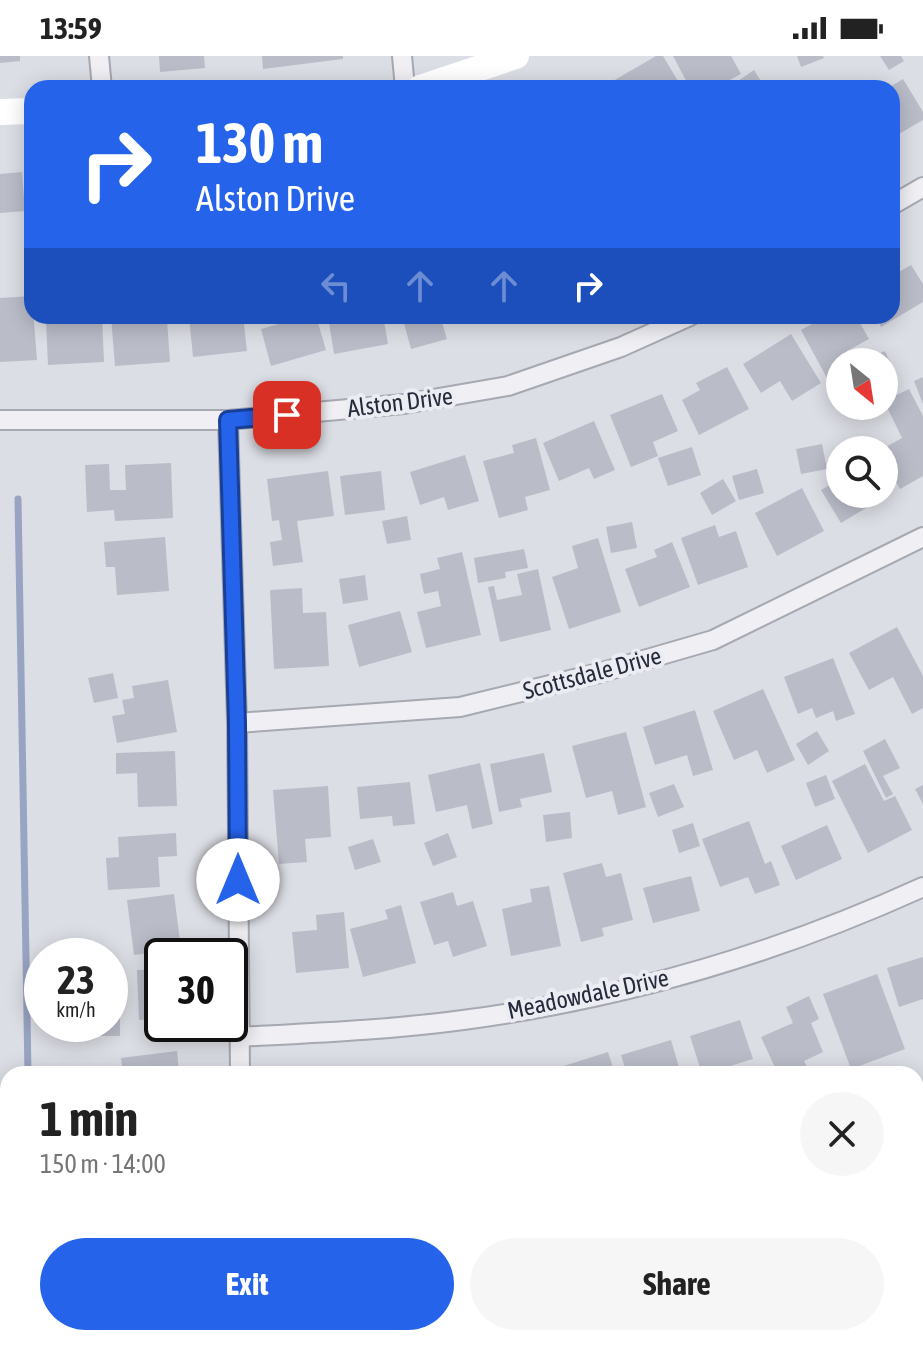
<!DOCTYPE html>
<meta charset="utf-8">
<style>
body{margin:0;font-family:"Asap Condensed",sans-serif;background:#f6f6f6;color:#222;height:100vh;display:flex;flex-direction:column;font-size:30px;white-space:nowrap}
*{box-sizing:border-box;margin:0}
p{font-size:26px;color:#767676}
.icon{flex:none;width:44px;height:44px;fill:none;stroke:currentColor;stroke-width:2;stroke-linecap:round;stroke-linejoin:round}
.map{position:relative;flex:1;overflow:hidden}
.panel{position:absolute;left:0px;top:1010px;width:924px;height:280px;display:flex;flex-direction:column;background:#fff;border-radius:24px 24px 0 0;box-shadow:0 4px 20px #0003}
.panel>*{flex:none}
.guide{position:absolute;left:24px;top:24px;width:876px;height:244px;border-radius:24px;box-shadow:0 4px 20px #0003;background:#2563eb;color:#fff;overflow:hidden}
.needle{width:52px;rotate:150deg}
.buttons{position:absolute;left:826px;top:292px;display:grid;gap:16px}
.buttons a{display:grid;place-items:center;width:72px;height:72px;border-radius:50%;background:#fff;box-shadow:0 4px 20px #0003;font-size:40px}
.speed{position:absolute;left:24px;top:882px;display:flex;gap:16px;font-size:40px;font-weight:700;text-align:center}
.speed>*{display:grid;place-content:center;width:104px;height:104px;border-radius:50%;background:#fff;box-shadow:0 4px 20px #0003;line-height:1}
.speed small{font-size:20px;font-weight:400}
.speed .limit{border:4px solid #111;border-radius:12px;background:#fff;color:#111}
.pin{position:absolute;display:grid;place-items:center;width:68px;height:68px;color:#fff;margin:-34px;border-radius:16px;box-shadow:0 4px 12px #0006}
.me{position:absolute;width:88px;margin:-44px;rotate:0deg;stroke-linejoin:round;filter:drop-shadow(0 0 6px #0008)}
.turn{display:flex;align-items:center;gap:28px;height:168px;padding:0 40px;font-size:36px}
.turn .icon{width:104px;height:104px;stroke-width:2.5}
.turn b{display:block;font-size:56px;line-height:68px}
.lanes{display:flex;align-items:center;height:76px;padding:0 40px;background:#0003;justify-content:center;gap:40px;direction:ltr}
.lanes .off{opacity:.35}
.round{display:grid;place-items:center;flex:none;width:84px;height:84px;border-radius:42px;background:#f6f6f6}
.head{display:flex;align-items:center;justify-content:space-between;height:136px;padding:0 40px}
h1{font-size:48px;font-weight:700;line-height:60px}
.primary-button{display:flex;gap:16px;margin-top:auto;padding:16px 40px}
.primary-button a{flex:1;height:92px;border-radius:48px;background:#2563eb;color:#fff;font-size:32px;font-weight:700;line-height:92px;text-align:center}
.primary-button a+a{background:#f6f6f6;color:#222}
.status{display:flex;justify-content:space-between;align-items:center;height:56px;padding:0 40px;background:#fff;direction:ltr}
.status svg{height:22px;fill:currentColor}
.map>svg:first-child{display:block}
.lines{fill:none;stroke-linecap:round;stroke-linejoin:round}
.stream{stroke:#99a4c3;stroke-width:7}
.building{fill:#babcc8}
.street-casing{stroke:#a6a8b2;stroke-width:22}
.street{stroke:#efeff4;stroke-width:18}
.secondary{stroke:#fff;stroke-width:26}
.route-casing{stroke:#184099;stroke-width:20}
.route{stroke:#2563eb;stroke-width:14}
.labels{text-anchor:middle;dominant-baseline:central;stroke-width:8;stroke-linejoin:round;paint-order:stroke}
.street-label{font-size:24px;fill:#272a3a;stroke:#ebedf3}
</style>
<div class="status"><b>13:59</b><svg viewBox="0 0 49 12"><path d="M0 12V9h3v3zM5 12V6h3v6zM10 12V3h3v9zM15 12V0h3v12zM26 1h20v11H26zM47 4h2v5h-2z"/></svg></div>
<div class="map">
<svg width="923" height="1290" viewBox="0 0 923 1290">
<rect width="100%" height="100%" fill="#dcdee5"/>
<g class="lines">
<g class="stream">
<polyline points="18,443 28,1018"/>
<polyline points="32,1282 32,1290"/>
</g>
</g>
<g class="building">
<polygon points="0,0 20,0 20,5 0,7"/>
<polygon points="159,0 204,0 205,12 160,16"/>
<polygon points="262,0 343,0 343,3 263,13"/>
<polygon points="656,0 663,0 682,32 617,32 613,25"/>
<polygon points="673,0 731,0 741,18 715,32 690,32"/>
<polygon points="797,0 823,0 824,2 801,11"/>
<polygon points="880,0 901,0 904,5 889,14"/>
<polygon points="754,14 765,32 738,32 735,27"/>
<polygon points="903,23 923,56 923,64 892,82 892,32 888,32"/>
<polygon points="22,116 25,155 0,157 0,118"/>
<polygon points="911,209 923,228 923,246 881,271 875,260 892,260 892,220"/>
<polygon points="32,240 37,304 0,306 0,242"/>
<polygon points="78,260 102,260 104,306 48,309 46,264 78,263"/>
<polygon points="111,260 142,260 142,266 167,264 170,306 115,310"/>
<polygon points="189,260 243,260 247,295 193,301"/>
<polygon points="307,260 316,260 326,294 271,310 261,273"/>
<polygon points="328,260 383,260 388,288 334,298"/>
<polygon points="402,260 440,260 447,283 411,293"/>
<polygon points="502,260 527,260 527,261 504,268"/>
<polygon points="827,260 856,260 869,283 847,295 853,306 840,306 840,318 828,324 801,274"/>
<polygon points="791,278 821,327 792,345 780,325 761,337 743,308"/>
<polygon points="885,295 895,317 884,322 884,306 859,306"/>
<polygon points="727,311 749,353 699,379 682,344 700,334 696,327"/>
<polygon points="923,321 923,348 914,325"/>
<polygon points="909,333 923,360 923,420 900,433 884,403 884,392 902,382 884,345"/>
<polygon points="662,338 678,375 653,386 658,400 631,411 610,359"/>
<polygon points="594,365 615,414 594,423 589,412 559,425 543,387"/>
<polygon points="536,382 550,434 525,441 528,454 499,462 483,405 514,397 512,389"/>
<polygon points="822,388 827,413 801,418 796,393"/>
<polygon points="692,391 701,419 668,430 658,402"/>
<polygon points="465,399 479,445 448,454 444,441 420,449 410,416"/>
<polygon points="171,407 173,462 115,465 114,454 87,456 85,409 109,408 110,434 126,434 125,409"/>
<polygon points="757,413 764,437 739,444 732,420"/>
<polygon points="328,415 334,460 297,465 303,506 273,510 270,486 282,484 279,464 272,465 267,423"/>
<polygon points="381,415 385,454 345,459 340,420"/>
<polygon points="723,423 736,445 712,459 700,437"/>
<polygon points="840,423 840,438 884,438 884,433 889,438 841,467 821,434"/>
<polygon points="802,432 824,475 777,500 755,457"/>
<polygon points="407,460 411,484 387,488 382,465"/>
<polygon points="632,466 637,492 611,497 606,471"/>
<polygon points="715,469 719,481 736,475 748,511 698,529 681,482"/>
<polygon points="165,481 169,535 117,539 115,511 106,511 104,486"/>
<polygon points="598,482 621,556 569,573 552,521 578,512 572,490"/>
<polygon points="672,486 690,531 639,551 625,513 657,501 654,494"/>
<polygon points="524,493 528,512 505,516 506,522 478,527 474,502"/>
<polygon points="462,496 481,579 426,592 417,556 441,550 438,535 424,538 420,518 440,513 437,502"/>
<polygon points="538,513 551,574 500,586 488,531 494,530 497,544 522,539 517,518"/>
<polygon points="365,519 368,544 343,548 339,523"/>
<polygon points="302,532 303,557 326,556 329,610 274,613 270,534"/>
<polygon points="400,555 412,596 359,611 348,569"/>
<polygon points="897,571 923,620 923,652 912,658 893,621 869,634 849,597"/>
<polygon points="833,602 855,658 836,665 833,655 816,662 812,652 798,658 784,621"/>
<polygon points="113,617 118,642 94,647 88,622"/>
<polygon points="168,624 177,676 117,687 112,660 125,658 122,644 134,642 132,630"/>
<polygon points="763,633 795,704 767,717 757,694 734,704 713,655"/>
<polygon points="695,654 713,714 693,720 687,699 655,709 643,671"/>
<polygon points="817,675 829,695 808,709 796,688"/>
<polygon points="626,676 646,751 618,759 612,735 586,742 572,690"/>
<polygon points="885,683 900,712 883,720 893,738 886,742 863,695"/>
<polygon points="175,695 177,750 138,751 137,717 116,718 116,697"/>
<polygon points="544,697 552,736 520,743 522,751 499,756 490,708"/>
<polygon points="480,707 493,768 472,773 467,749 436,756 428,719"/>
<polygon points="865,708 884,745 895,740 912,774 868,797 832,725"/>
<polygon points="826,719 835,743 815,751 806,727"/>
<polygon points="410,726 415,768 393,770 392,760 360,763 357,731"/>
<polygon points="674,728 684,751 658,761 649,737"/>
<polygon points="923,729 923,748 915,733"/>
<polygon points="328,730 331,781 305,783 307,806 279,808 273,734"/>
<polygon points="570,756 572,782 546,786 543,759"/>
<polygon points="749,765 765,808 771,805 780,829 755,838 748,821 720,831 702,783"/>
<polygon points="693,767 700,790 679,797 672,774"/>
<polygon points="827,769 842,803 796,824 781,790"/>
<polygon points="176,777 177,800 158,801 160,831 108,834 106,802 119,801 118,781"/>
<polygon points="448,777 457,801 433,810 424,787"/>
<polygon points="373,783 381,806 355,814 348,791"/>
<polygon points="602,807 606,821 621,817 633,864 602,872 604,880 581,886 563,817"/>
<polygon points="691,820 700,855 653,867 643,832"/>
<polygon points="549,830 561,890 511,900 502,853 532,846 530,833"/>
<polygon points="453,836 457,850 473,845 487,890 453,901 448,885 434,889 420,846"/>
<polygon points="174,838 181,893 134,899 127,844"/>
<polygon points="401,849 416,907 363,921 350,873 388,863 385,854"/>
<polygon points="344,856 349,912 296,917 292,876 317,874 316,859"/>
<polygon points="923,901 923,943 899,951 887,912"/>
<polygon points="162,913 162,963 139,964 137,914"/>
<polygon points="877,918 905,993 851,1013 823,938"/>
<polygon points="809,940 819,963 811,967 823,996 804,1005 808,1013 798,1018 778,1018 761,981 793,967 786,951"/>
<polygon points="110,957 120,957 120,980 87,980 87,968 110,968"/>
<polygon points="740,964 753,1003 730,1010 733,1018 702,1018 690,980"/>
<polygon points="671,984 681,1018 627,1018 621,999"/>
<polygon points="177,995 179,1017 123,1018 121,1002"/>
<polygon points="608,996 615,1018 555,1018 554,1013"/>
<polygon points="923,1061 923,1083 916,1067 916,1064"/>
<polygon points="923,1235 923,1282 916,1264 916,1238"/>
<polygon points="131,1282 179,1282 180,1290 131,1290"/>
<polygon points="742,1282 754,1282 756,1290 715,1290"/>
<polygon points="774,1282 834,1282 836,1290 776,1290"/>
<polygon points="847,1282 909,1282 911,1287 902,1290 850,1290"/>
</g>
<g class="lines">
<g class="street-casing">
<g id="street">
<polyline points="99,0 102,32"/>
<polyline points="402,0 405,32"/>
<polyline points="892,149 923,131"/>
<polyline points="0,364 228,364 404,348 508,330 621,291 690,260"/>
<polyline points="228,364 237,667 240,1018"/>
<polyline points="237,667 460,651 599,617 713,584 923,481"/>
<path d="M239 981C314 977 389 974 463 964 621 943 778 897 923 831"/>
<polyline points="916,1172 923,1170"/>
<polyline points="245,1282 246,1290"/>
<polyline points="271,1290 389,1282"/>
</g>
</g>
<use href="#street" class="street"/>
<g class="secondary">
<polyline points="420,32 516,0"/>
<polyline points="0,56 32,55"/>
</g>
</g>
<g class="lines">
<g class="route-casing">
<polyline id="route" points="238,824 237,667 228,364 287,359"/>
</g>
<use href="#route" class="route"/>
</g>
<g class="labels">
<g class="street-label">
<text transform="translate(400 346) rotate(-7)">Alston Drive</text>
<text transform="translate(592 617) rotate(-15)">Scottsdale Drive</text>
<text transform="translate(588 938) rotate(-12)">Meadowdale Drive</text>
</g>
</g>
</svg>
<div class="buttons">
<a><svg class="needle" viewBox="-14 -14 28 28"><path d="M0-13l5 13h-10z" fill="#e53935"/><path d="M0 13l5-13h-10z" fill="#767676"/></svg></a>
<a><svg class="icon" aria-label="search" viewBox="0 0 24 24"><circle cx="10" cy="10" r="6"/><path d="M15 15l6 6"/></svg></a>
</div>
<div class="speed"><div>23<small>km/h</small></div><div class="limit">30</div></div>
<div class="pin" style="left:287px;top:359px;background:#d93025"><svg class="icon" aria-label="arrive" viewBox="0 0 24 24"><path d="M6 21V4h12l-3 4 3 4H6"/></svg></div>
<svg class="me" style="left:238px;top:824px" viewBox="-20 -20 40 40"><circle r="19" fill="#fff"/><path d="M0-13L10 11 0 6-10 11z" fill="#2563eb"/></svg>
<div class="guide">
<div class="turn"><svg class="icon" aria-label="right" viewBox="0 0 24 24"><path d="M7 20v-9h11M14 6l5 5-5 5"/></svg><div><b>130 m</b>Alston Drive</div></div>
<div class="lanes"><svg class="icon off" aria-label="left" viewBox="0 0 24 24"><path d="M17 20v-9H6M10 6l-5 5 5 5"/></svg><svg class="icon off" aria-label="ahead" viewBox="0 0 24 24"><path d="M12 20V5M6 11l6-6 6 6"/></svg><svg class="icon off" aria-label="ahead" viewBox="0 0 24 24"><path d="M12 20V5M6 11l6-6 6 6"/></svg><svg class="icon" aria-label="right" viewBox="0 0 24 24"><path d="M7 20v-9h11M14 6l5 5-5 5"/></svg></div>
</div>
<section class="panel">
<div class="head"><div><h1>1 min</h1><p>150 m · 14:00</p></div><a class="round"><svg class="icon" aria-label="close" viewBox="0 0 24 24"><path d="M6 6l12 12M18 6L6 18"/></svg></a></div>
<div class="primary-button"><a>Exit</a><a>Share</a></div>
</section>
</div>
